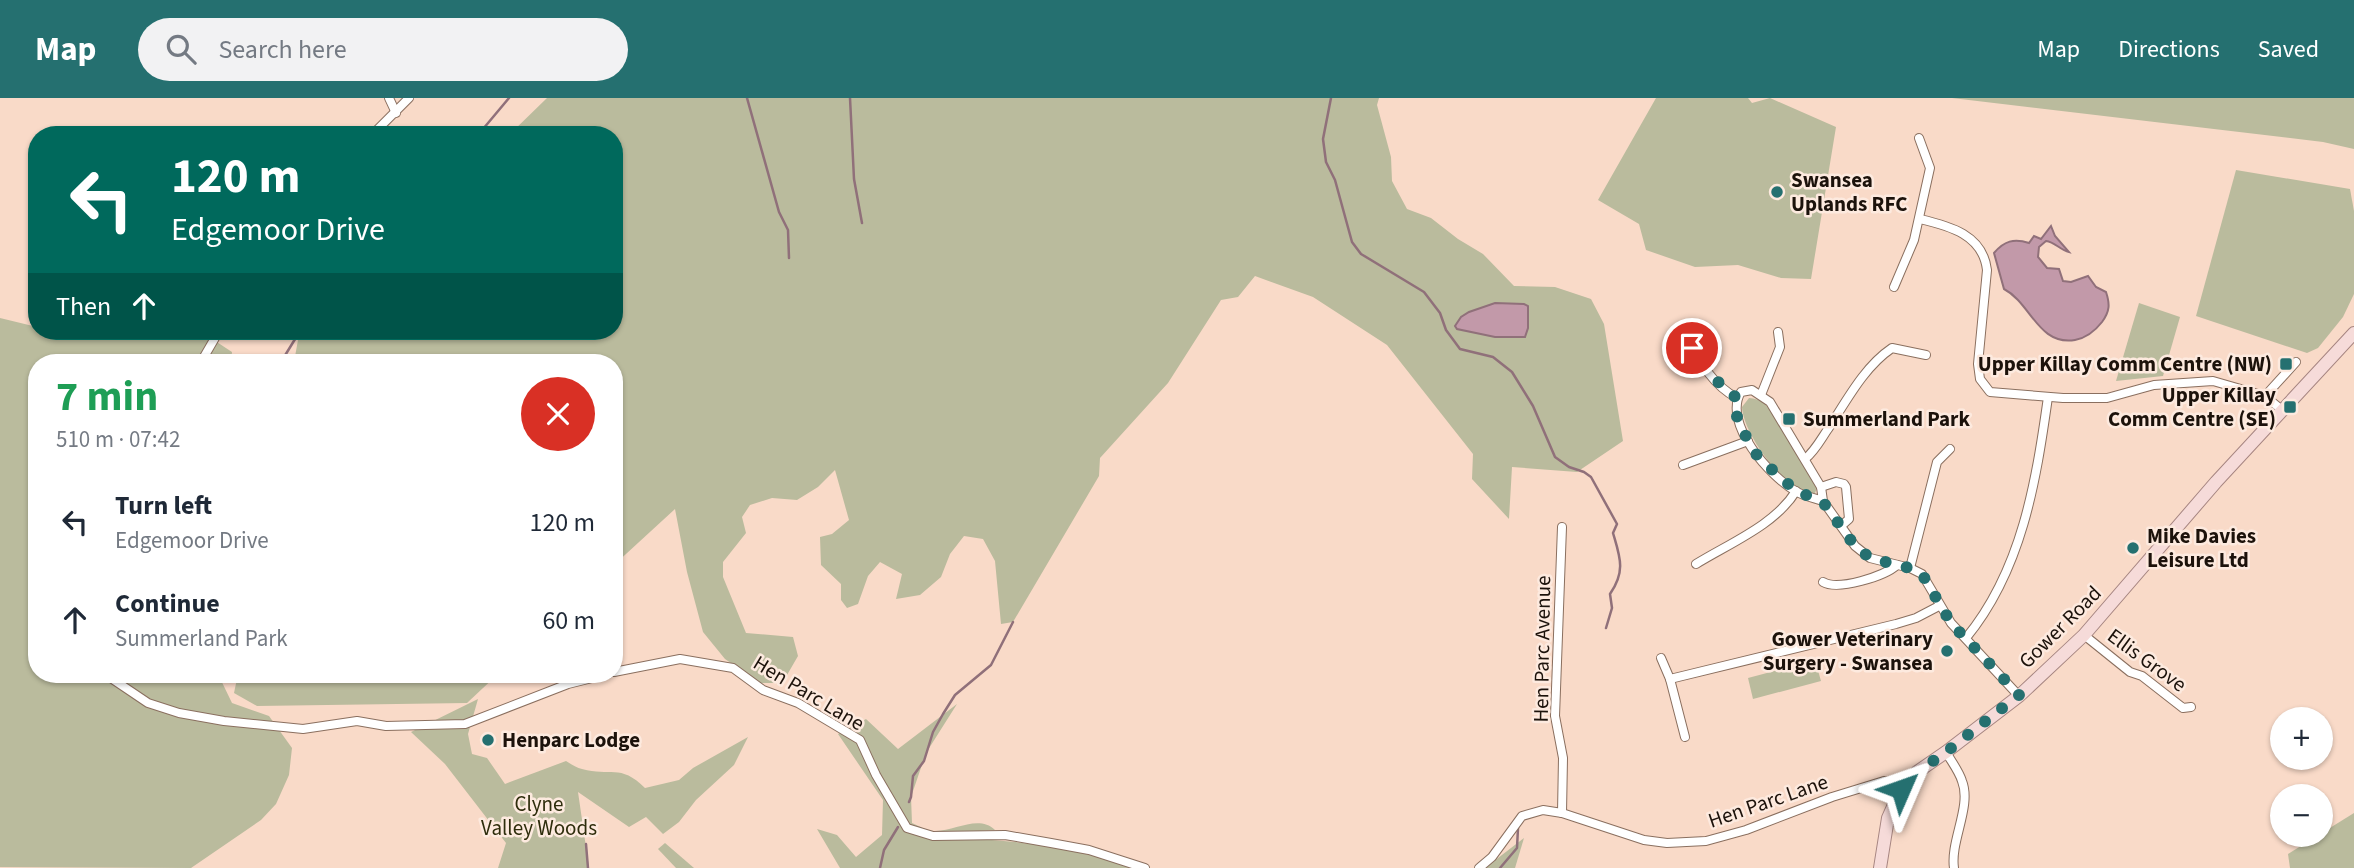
<!DOCTYPE html>
<meta charset="utf-8">
<style>
body{margin:0;font-family:"Source Sans 3",sans-serif;background:#f2f2f3;color:#1f2937;height:100vh;display:flex;flex-direction:column;font-size:26px;white-space:nowrap}
*{box-sizing:border-box;margin:0}
p{font-size:23px;color:#747a83}
.icon{flex:none;width:38px;height:38px;fill:none;stroke:currentColor;stroke-width:2;stroke-linecap:round;stroke-linejoin:round}
.map{position:relative;flex:1;overflow:hidden}
.details{position:absolute;left:28px;top:256px;width:595px;height:329px;display:flex;flex-direction:column;background:#fff;border-radius:28px;box-shadow:0 2px 5px #0004}
.details>*{flex:none}
.top-card{position:absolute;left:28px;top:28px;width:595px;height:214px;border-radius:28px;box-shadow:0 2px 5px #0004;background:#00695c;color:#fff;overflow:hidden}
.buttons{position:absolute;left:2270px;top:609px;display:grid;gap:14px}
.buttons a{display:grid;place-items:center;width:63px;height:63px;border-radius:50%;background:#fff;box-shadow:0 2px 5px #0004;font-size:35px}
.pin{position:absolute;display:grid;place-items:center;width:60px;height:60px;color:#fff;margin:-30px;border:4px solid #fff;border-radius:50%;box-shadow:0 2px 7px #0007}
.me{position:absolute;width:77px;margin:-38px;rotate:47deg;stroke-linejoin:round;filter:drop-shadow(0 0 5px #0008)}
.turn{display:flex;align-items:center;gap:24px;height:147px;padding:0 28px;font-size:32px}
.turn .icon{width:91px;height:91px;stroke-width:2.5}
.turn b{display:block;font-size:49px;line-height:60px}
.then{display:flex;align-items:center;height:66px;padding:0 28px;background:#0003;gap:14px;font-size:26px}
.round{display:grid;place-items:center;flex:none;width:74px;height:74px;border-radius:37px;background:#f2f2f3}
.overview{display:flex;align-items:center;justify-content:space-between;height:119px;padding:0 28px}
h1{font-size:42px;font-weight:700;line-height:52px;color:#1e9e55}
ul{padding:0;list-style:none}
li{display:flex;align-items:center;gap:21px;height:98px;padding:0 28px}
li div{flex:1}
li b{display:block;font-size:26px}
li em{font-style:normal}
header{display:flex;align-items:center;gap:42px;box-sizing:border-box;height:98px;padding:0 35px;background:#257070;color:#fff}
header strong{font-size:33px}
nav{display:flex;gap:38px;margin-inline-start:auto;font-size:24px}
.search{width:490px;height:63px;background:#f2f2f3;display:flex;align-items:center;gap:18px;box-sizing:border-box;padding:0 24px;border-radius:38px;color:#747a83;font-size:26px}
.map>svg:first-child{display:block}
.green{fill:#babb9d}
.water{fill:#c299a9;stroke:#90707a;stroke-width:2}
.lines{fill:none;stroke-linecap:round;stroke-linejoin:round}
.stream{stroke:#90707a;stroke-width:2.5}
.minor-casing{stroke:#8a6f5f;stroke-width:10}
.primary-casing{stroke:#a68581;stroke-width:14}
.minor{stroke:#fff;stroke-width:8}
.primary{stroke:#f6dbd9;stroke-width:12}
.route{stroke:#257070;stroke-width:12;stroke-dasharray:0 21.6}
.poi-dot{fill:#257070;stroke:#fdeadf;stroke-width:2.5}
.labels{text-anchor:middle;dominant-baseline:central;stroke-width:5;stroke-linejoin:round;paint-order:stroke}
.poi-label{font-size:21px;font-weight:bold;fill:#1c120b;stroke:#fdeadf;text-anchor:start}
.street-label{font-size:21px;fill:#1c120b;stroke:#fdeadf}
.park-label{font-size:21px;fill:#2e2d0c;stroke:#fdeadf}
</style>
<header>
<strong>Map</strong>
<div class="search"><svg class="icon" aria-label="search" viewBox="0 0 24 24"><circle cx="10" cy="10" r="6"/><path d="M15 15l6 6"/></svg>Search here</div>
<nav><a>Map</a><a>Directions</a><a>Saved</a></nav>
</header>
<div class="map">
<svg width="2354" height="770" viewBox="0 0 2354 770">
<rect width="100%" height="100%" fill="#f9dac8"/>
<g class="green">
<polygon points="547,0 1379,0 1377,7 1391,59 1392,83 1407,111 1431,120 1458,141 1483,156 1514,188 1555,189 1591,201 1604,226 1623,343 1577,374 1512,369 1509,421 1472,381 1473,356 1387,247 1313,199 1255,178 1238,199 1221,202 1168,285 1100,360 1099,378 1013,524 1001,526 995,463 983,441 964,438 950,456 941,479 920,497 896,501 902,476 880,464 868,478 858,506 847,510 841,502 841,486 821,467 820,439 832,436 849,422 835,372 818,389 797,402 772,400 750,407 742,419 746,435 723,464 723,479 746,535 793,539 798,558 787,577 777,585 760,585 725,561 703,534 687,474 675,411 614,467 614,264 294,264 298,242 307,233 614,233 614,37 509,37"/>
<polygon points="1656,0 1748,0 1752,5 1770,0 1836,29 1811,181 1781,180 1738,167 1695,169 1646,152 1639,126 1598,102"/>
<polygon points="1952,0 2354,0 2354,51 2323,44"/>
<polygon points="2236,72 2350,91 2354,113 2354,196 2343,219 2318,250 2307,255 2196,218"/>
<polygon points="2139,205 2180,219 2163,278 2116,283"/>
<polygon points="0,220 37,229 37,233 200,233 232,254 231,264 37,264 37,576 218,576 232,605 269,618 292,650 289,677 276,706 261,722 191,770 0,769"/>
<path d="M1749 300C1761 301 1766 306 1772 315L1817 390 1815 395C1787 398 1743 336 1742 309Z"/>
<polygon points="1815,562 1821,583 1753,601 1748,580"/>
<polygon points="238,576 498,576 467,605 257,608 234,595"/>
<path d="M478 601 468 636 472 656 487 660 505 686 566 663C571 666 577 670 582 671 610 679 620 665 645 690L679 682 693 670 748 639 734 667 696 702 679 724 663 736 646 719 629 729 578 694 589 770H498L506 745 445 666 411 634Z"/>
<path d="M957 606 926 655 911 699 912 725C919 728 927 733 934 733 954 734 978 716 995 732L965 734 960 740C1020 743 1076 749 1132 770H840L817 731 837 737 856 759 882 737 883 702 838 636 866 621 898 651Z"/>
<polygon points="2354,715 2354,770 2290,770 2288,756"/>
<polygon points="1524,740 1515,770 1485,770"/>
<polygon points="665,745 694,770 676,770 658,751"/>
</g>
<g class="water">
<path d="M2051 128 2055 138 2069 154C2060 152 2055 144 2046 143L2039 149 2038 159 2047 170 2059 171 2063 183 2071 184 2088 178 2096 189 2106 194C2110 206 2110 213 2102 224 2095 233 2086 240 2075 242 2038 248 2031 205 2004 191L1994 155C2004 143 2014 140 2029 145L2034 138 2041 141Z"/>
<polygon points="1495,205 1524,206 1528,208 1528,230 1525,239 1495,239 1457,231 1455,228 1461,219 1469,214"/>
</g>
<g class="lines">
<g class="stream">
<polyline points="747,0 779,114 788,132 789,160"/>
<polyline points="850,0 854,81 862,125"/>
<path d="M1331 0 1323 41 1326 64 1335 82 1352 144 1361 156 1424 194 1440 215 1446 232 1460 251 1493 259 1512 274 1533 308 1555 359 1569 369 1584 374 1591 379 1617 426 1613 435C1620 459 1626 473 1610 496L1612 510 1606 530"/>
<polyline points="478,37 509,0"/>
<polyline points="281,264 300,233"/>
<polyline points="909,704 911,699 913,678 924,663 933,634 943,616 955,597 991,567 1013,524"/>
<polyline points="586,746 588,770"/>
<polyline points="880,770 884,752 898,729"/>
<polyline points="1500,770 1517,750 1518,730"/>
</g>
<g class="minor-casing">
<g id="minor">
<polyline points="389,0 396,15"/>
<polyline points="372,37 409,0"/>
<path d="M1920 121C1950 128 1983 137 1987 172L1978 266 1980 281 1990 294 2063 300H2107L2154 287 2213 283 2265 298 2282 312"/>
<polyline points="1894,189 1914,142 1930,70 1919,40"/>
<path d="M1685 232C1695 257 1712 287 1737 300"/>
<polyline points="201,264 219,233"/>
<polyline points="1761,297 1780,249 1778,234"/>
<polyline points="2265,298 2296,264"/>
<path d="M1805 361C1815 353 1821 341 1828 331 1847 302 1864 269 1892 250L1926 257"/>
<polyline points="1683,367 1748,343"/>
<polyline points="1821,389 1836,384 1844,386 1846,389 1849,421 1841,428"/>
<path d="M1823 403C1814 400 1804 398 1797 394 1770 379 1722 325 1741 294L1752 292 1770 304 1821 389 1823 403 1855 448 1870 460 1910 470 1922 476 1951 525 2019 598"/>
<path d="M1696 466C1730 445 1775 427 1796 393"/>
<polyline points="1910,470 1937,364 1950,351"/>
<path d="M1823 484C1838 493 1885 478 1897 467"/>
<polyline points="2084,537 2130,574 2142,578 2183,610 2191,609"/>
<path d="M1966 540C2022 472 2036 384 2048 299"/>
<polyline points="1661,560 1670,581 1685,639"/>
<polyline points="614,574 680,561 733,570 763,592 798,605 860,642 876,677 907,730 933,738 1005,737 1051,745 1089,752 1145,770"/>
<polyline points="105,576 148,605 179,615 224,623 303,631 357,623 386,628 465,626 568,586 608,576"/>
<polyline points="1670,581 1896,526 1916,520 1939,508"/>
<path d="M1946 654C1951 663 1959 673 1962 683 1972 708 1950 743 1954 770"/>
<polyline points="1562,715 1563,660 1555,618 1562,429"/>
<polyline points="1479,770 1492,759 1522,718 1543,712 1562,715 1644,742 1667,745 1706,743 1746,732 1832,699 1884,683 1892,685 1901,691"/>
</g>
</g>
<g class="primary-casing">
<polyline id="primary" points="1880,770 1888,720 1901,691 1917,674 1946,654 2019,598 2084,537 2216,384 2354,235"/>
</g>
<use href="#minor" class="minor"/>
<use href="#primary" class="primary"/>
</g>
<g class="lines">
<polyline class="route" points="1692,250 1723,290 1737,300 1737,323 1758,359 1796,393 1823,404 1855,448 1870,460 1910,470 1922,476 1951,525 2019,597 1946,654 1917,674 1901,691"/>
</g>
<g class="poi-dot">
<circle cx="1777" cy="94" r="7"/>
<rect x="2279" y="259" width="14" height="14" rx="3.5"/>
<rect x="2283" y="302" width="14" height="14" rx="3.5"/>
<rect x="1782" y="314" width="14" height="14" rx="3.5"/>
<circle cx="2133" cy="450" r="7"/>
<circle cx="1947" cy="553" r="7"/>
<circle cx="488" cy="642" r="7"/>
</g>
<g class="labels">
<g class="poi-label">
<text x="1791" y="82">Swansea<tspan x="1791" dy="24">Uplands RFC</tspan></text>
<text x="2272" y="266" text-anchor="end">Upper Killay Comm Centre (NW)</text>
<text x="2276" y="297" text-anchor="end">Upper Killay<tspan x="2276" dy="24">Comm Centre (SE)</tspan></text>
<text x="1803" y="321">Summerland Park</text>
<text x="2147" y="438">Mike Davies<tspan x="2147" dy="24">Leisure Ltd</tspan></text>
<text x="1933" y="541" text-anchor="end">Gower Veterinary<tspan x="1933" dy="24">Surgery - Swansea</tspan></text>
<text x="502" y="642">Henparc Lodge</text>
</g>
<g class="street-label">
<text transform="translate(2060 529) rotate(-45)">Gower Road</text>
<text transform="translate(1542 551) rotate(-89)">Hen Parc Avenue</text>
<text transform="translate(2147 562) rotate(36)">Ellis Grove</text>
<text transform="translate(809 595) rotate(31)">Hen Parc Lane</text>
<text transform="translate(1768 703) rotate(-19)">Hen Parc Lane</text>
</g>
<g class="park-label">
<text x="539" y="706">Clyne<tspan x="539" dy="24">Valley Woods</tspan></text>
</g>
</g>
</svg>
<div class="buttons">
<a>+</a>
<a>−</a>
</div>
<div class="pin" style="left:1692px;top:250px;background:#d93025"><svg class="icon" aria-label="arrive" viewBox="0 0 24 24"><path d="M6 21V4h12l-3 4 3 4H6"/></svg></div>
<svg class="me" style="left:1901px;top:691px" viewBox="-20 -20 40 40"><path d="M0-17L14 15 0 8-14 15z" fill="#257070" stroke="#fff" stroke-width="4"/></svg>
<div class="top-card">
<div class="turn"><svg class="icon" aria-label="left" viewBox="0 0 24 24"><path d="M17 20v-9H6M10 6l-5 5 5 5"/></svg><div><b>120 m</b>Edgemoor Drive</div></div>
<div class="then">Then<svg class="icon" aria-label="ahead" viewBox="0 0 24 24"><path d="M12 20V5M6 11l6-6 6 6"/></svg></div>
</div>
<section class="details">
<div class="overview"><div><h1>7 min</h1><p>510 m · 07:42</p></div><a class="round" style="background:#d93025;color:#fff"><svg class="icon" aria-label="close" viewBox="0 0 24 24"><path d="M6 6l12 12M18 6L6 18"/></svg></a></div>
<ul>
<li><svg class="icon" aria-label="left" viewBox="0 0 24 24"><path d="M17 20v-9H6M10 6l-5 5 5 5"/></svg><div><b>Turn left</b><p>Edgemoor Drive</p></div><em>120 m</em></li>
<li><svg class="icon" aria-label="ahead" viewBox="0 0 24 24"><path d="M12 20V5M6 11l6-6 6 6"/></svg><div><b>Continue</b><p>Summerland Park</p></div><em>60 m</em></li>
</ul>
</section>
</div>
